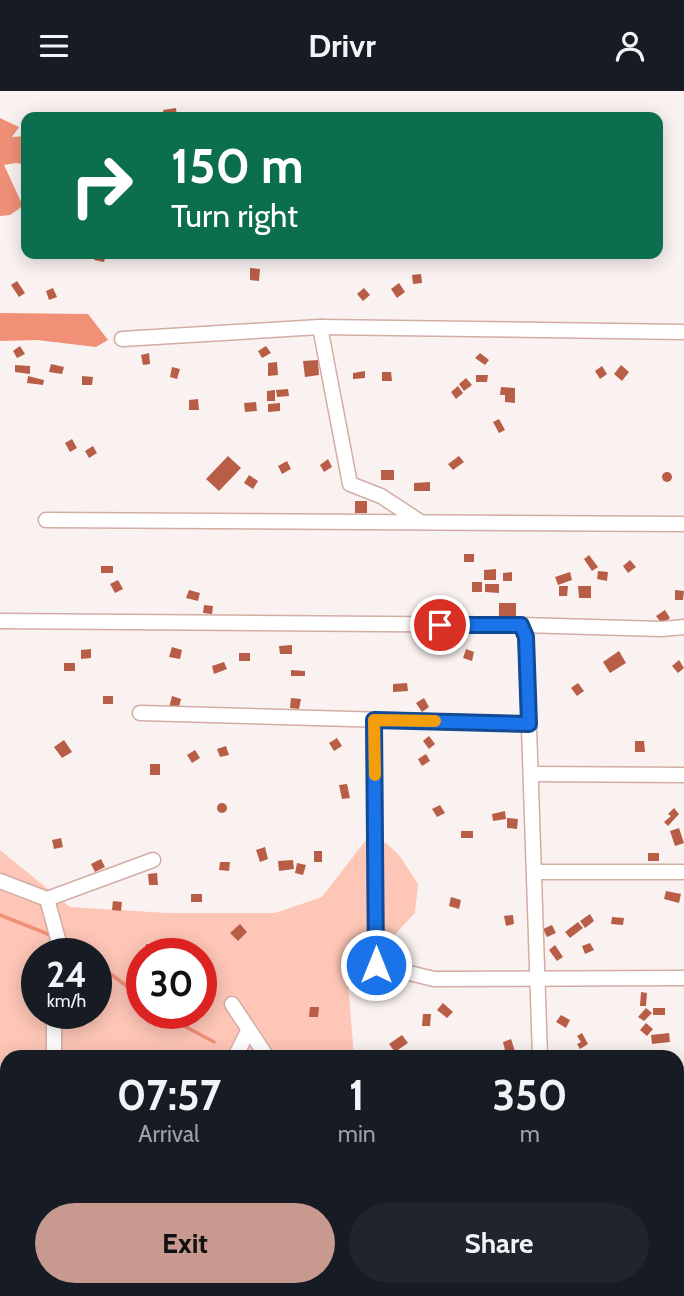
<!DOCTYPE html>
<style>
body{margin:0;font-family:Cabin,sans-serif;background:#20242c;color:#f1f3f6;height:100vh;display:flex;flex-direction:column;font-size:26px;white-space:nowrap}
*{box-sizing:border-box;margin:0}
p{font-size:23px;color:#9ea1a6}
.icon{flex:none;width:38px;height:38px;fill:none;stroke:currentColor;stroke-width:2;stroke-linecap:round;stroke-linejoin:round}
.map{position:relative;flex:1;overflow:hidden}
.sheet{position:absolute;left:0px;top:959px;width:684px;height:247px;display:flex;flex-direction:column;background:#171b24;border-radius:21px 21px 0 0;box-shadow:0 4px 18px #0003}
.sheet>*{flex:none}
.hud{position:absolute;left:21px;top:21px;width:642px;height:147px;border-radius:14px;box-shadow:0 4px 18px #0003;background:#0b6e4f;color:#fff;overflow:hidden}
.speed{position:absolute;left:21px;top:847px;display:flex;gap:14px;font-size:35px;font-weight:700;text-align:center}
.speed>*{display:grid;place-content:center;width:91px;height:91px;border-radius:50%;background:#171b24;box-shadow:0 4px 18px #0003;line-height:1}
.speed small{font-size:18px;font-weight:400}
.speed .limit{border:10px solid #d22;background:#fff;color:#111}
.pin{position:absolute;display:grid;place-items:center;width:60px;height:60px;color:#fff;margin:-30px;border:4px solid #fff;border-radius:50%;box-shadow:0 2px 7px #0007}
.me{position:absolute;width:77px;margin:-38px;rotate:0deg;stroke-linejoin:round;filter:drop-shadow(0 0 5px #0008)}
.turn{display:flex;align-items:center;gap:24px;height:147px;padding:0 35px;font-size:32px}
.turn .icon{width:91px;height:91px;stroke-width:2.5}
.turn b{display:block;font-size:49px;line-height:60px}
.eta{display:flex;justify-content:space-evenly;align-items:center;height:119px;text-align:center}
.eta b{font-size:42px;font-weight:800;line-height:49px}
.cta{display:flex;gap:14px;margin-top:auto;padding:14px 35px}
.cta a{flex:1;height:80px;border-radius:42px;background:#c89a8f;color:#111;font-size:28px;font-weight:800;line-height:80px;text-align:center}
.cta a+a{background:#20242c;color:#f1f3f6}
header{display:flex;justify-content:space-between;align-items:center;height:91px;padding:0 35px;background:#171b24;font-size:32px;font-weight:800}
.map>svg:first-child{display:block}
.green{fill:#fec6b7;fill-rule:evenodd}
.water{fill:#f09077}
.lines{fill:none;stroke-linecap:round;stroke-linejoin:round}
.stream{stroke:#f09077;stroke-width:3.5}
.building{fill:#b85e47}
.minor-casing{stroke:#d3ada3;stroke-width:17}
.minor{stroke:#fff;stroke-width:14}
.route-casing{stroke:#114b97;stroke-width:18}
.route{stroke:#1a73e8;stroke-width:12}
.slow{stroke:#f59e0b;stroke-width:12}
</style>
<header><svg class="icon" aria-label="menu" viewBox="0 0 24 24"><path d="M4 6h16M4 12h16M4 18h16"/></svg>Drivr<svg class="icon" aria-label="person" viewBox="0 0 24 24"><circle cx="12" cy="8" r="4"/><path d="M4 21q1-7 8-7t8 7"/></svg></header>
<div class="map">
<svg width="684" height="1205" viewBox="0 0 684 1205">
<rect width="100%" height="100%" fill="#faf2f0"/>
<g class="green">
<path d="M365 750 386 752 399 764 418 793 415 822 348 893 354 966H7L6 1025 0 1013V759L70 816 167 822H275L322 806ZM37 863H96V922H37ZM142 863H201V922H142Z"/>
<polygon points="684,1065 684,1155 677,1154 677,1066"/>
</g>
<g class="water">
<polygon points="0,27 19,36 12,46 26,45 26,74 16,72 4,74 23,115 10,124 0,125"/>
<polygon points="0,222 88,223 108,249 96,256 37,249 0,250"/>
</g>
<g class="lines">
<g class="stream">
<polyline points="0,824 53,845"/>
<polyline points="62,851 81,863"/>
<polyline points="96,872 124,893 142,909"/>
<polyline points="160,922 214,951"/>
</g>
</g>
<g class="building">
<polygon points="176,17 177,26 164,26 163,19"/>
<polygon points="96,163 106,163 104,171 94,169"/>
<polygon points="250,177 260,178 259,190 250,189"/>
<polygon points="421,183 422,192 413,193 412,184"/>
<polygon points="17,190 25,202 19,206 11,194"/>
<polygon points="399,192 405,201 397,207 391,198"/>
<polygon points="53,197 57,206 49,209 46,200"/>
<polygon points="364,197 370,204 363,210 357,203"/>
<polygon points="20,255 25,263 17,267 13,260"/>
<polygon points="266,255 271,262 262,267 258,260"/>
<polygon points="149,262 150,273 143,274 141,264"/>
<polygon points="480,262 489,269 485,274 475,267"/>
<polygon points="318,269 319,284 305,286 303,270"/>
<polygon points="277,271 278,284 268,285 268,272"/>
<polygon points="51,273 64,276 62,283 49,281"/>
<polygon points="15,274 30,275 30,283 15,281"/>
<polygon points="621,274 629,281 622,290 614,283"/>
<polygon points="602,275 607,283 600,288 595,280"/>
<polygon points="172,276 180,278 177,288 170,286"/>
<polygon points="365,280 365,287 353,288 353,282"/>
<polygon points="382,281 391,281 392,290 382,290"/>
<polygon points="476,284 488,284 487,291 476,291"/>
<polygon points="28,285 44,289 43,294 27,292"/>
<polygon points="82,285 93,286 92,294 82,294"/>
<polygon points="466,287 472,294 464,300 459,293"/>
<polygon points="458,295 463,302 456,308 451,301"/>
<polygon points="501,296 515,297 515,312 505,311 505,304 500,304"/>
<polygon points="288,298 289,305 277,306 276,299"/>
<polygon points="275,299 275,310 267,310 267,300"/>
<polygon points="198,308 199,319 189,319 189,309"/>
<polygon points="256,311 257,320 245,321 244,312"/>
<polygon points="280,312 280,320 268,321 268,313"/>
<polygon points="499,328 505,339 499,342 493,331"/>
<polygon points="72,348 77,357 70,361 65,352"/>
<polygon points="93,355 97,362 89,367 85,360"/>
<polygon points="228,365 241,377 219,400 206,388"/>
<polygon points="459,365 464,371 453,379 448,373"/>
<polygon points="328,368 332,376 324,381 320,374"/>
<polygon points="287,370 291,378 282,383 278,375"/>
<rect x="381" y="379" width="13" height="10"/>
<circle cx="667" cy="386" r="5"/>
<polygon points="249,384 258,390 253,398 244,392"/>
<polygon points="430,391 430,400 414,400 414,392"/>
<rect x="355" y="410" width="12" height="12"/>
<rect x="464" y="463" width="10" height="8"/>
<polygon points="589,464 598,476 592,480 584,468"/>
<polygon points="630,469 636,476 628,482 623,475"/>
<rect x="101" y="475" width="12" height="7"/>
<polygon points="496,478 496,489 484,489 484,479"/>
<polygon points="598,480 608,481 607,490 597,488"/>
<polygon points="512,481 512,490 503,490 503,482"/>
<polygon points="570,481 572,489 558,494 555,486"/>
<polygon points="118,489 123,498 115,502 110,493"/>
<rect x="472" y="491" width="10" height="10"/>
<polygon points="485,493 499,493 499,502 485,501"/>
<polygon points="559,495 568,495 567,505 559,505"/>
<polygon points="578,495 591,495 591,507 579,507"/>
<polygon points="189,499 200,502 198,510 186,507"/>
<polygon points="675,499 684,500 683,509 675,509"/>
<rect x="499" y="512" width="17" height="13"/>
<polygon points="204,514 213,515 212,523 203,522"/>
<polygon points="665,519 670,527 662,533 656,525"/>
<polygon points="292,554 292,563 280,563 279,555"/>
<polygon points="172,556 182,559 180,568 169,566"/>
<polygon points="91,558 91,567 81,568 81,559"/>
<polygon points="466,558 474,561 472,570 463,567"/>
<polygon points="619,560 626,572 610,582 603,571"/>
<rect x="239" y="562" width="11" height="8"/>
<polygon points="679,569 684,577 678,582 672,575"/>
<polygon points="224,571 227,578 214,583 212,575"/>
<rect x="64" y="572" width="11" height="8"/>
<polygon points="291,579 305,580 305,585 291,585"/>
<polygon points="407,592 408,600 393,601 393,593"/>
<polygon points="578,592 584,600 577,605 571,597"/>
<rect x="103" y="605" width="10" height="8"/>
<polygon points="172,605 181,608 178,620 169,617"/>
<polygon points="291,607 301,608 299,618 290,617"/>
<polygon points="424,607 429,616 422,621 416,612"/>
<polygon points="429,645 435,653 429,658 423,650"/>
<polygon points="337,647 342,655 334,660 329,652"/>
<polygon points="64,649 72,661 62,667 54,656"/>
<polygon points="635,650 644,650 645,661 635,661"/>
<polygon points="226,655 229,664 220,666 217,658"/>
<polygon points="195,659 200,667 192,672 187,664"/>
<polygon points="426,663 430,670 422,675 418,668"/>
<rect x="150" y="673" width="10" height="11"/>
<polygon points="347,693 350,707 342,708 339,694"/>
<circle cx="222" cy="717" r="5"/>
<polygon points="440,714 445,722 437,726 432,718"/>
<polygon points="674,717 679,723 668,735 664,731 671,725 668,723"/>
<polygon points="505,720 506,728 493,730 492,723"/>
<polygon points="507,727 518,728 517,738 507,737"/>
<polygon points="679,737 684,752 675,755 670,740"/>
<rect x="461" y="740" width="12" height="7"/>
<polygon points="61,747 63,756 54,758 52,749"/>
<polygon points="265,756 268,768 260,771 256,759"/>
<rect x="314" y="760" width="8" height="11"/>
<rect x="648" y="762" width="11" height="8"/>
<polygon points="101,768 105,776 95,781 91,773"/>
<polygon points="293,769 294,778 279,780 278,770"/>
<polygon points="220,771 230,771 229,780 219,779"/>
<polygon points="297,772 306,774 303,784 295,782"/>
<polygon points="157,782 158,794 149,794 148,783"/>
<polygon points="666,800 681,803 679,812 664,808"/>
<rect x="191" y="803" width="11" height="8"/>
<polygon points="451,806 461,809 459,818 449,815"/>
<polygon points="113,810 122,811 121,820 112,819"/>
<polygon points="590,823 594,830 585,837 580,830"/>
<polygon points="513,824 514,833 506,835 504,825"/>
<polygon points="612,826 624,827 623,834 611,833"/>
<polygon points="578,831 583,837 570,847 565,841"/>
<polygon points="240,833 247,841 238,850 230,842"/>
<polygon points="552,834 556,842 547,846 543,838"/>
<polygon points="590,852 594,859 585,863 582,855"/>
<polygon points="146,853 155,854 154,863 144,863"/>
<polygon points="555,854 563,866 557,870 549,859"/>
<polygon points="641,901 647,902 646,915 640,915"/>
<polygon points="443,912 453,921 447,927 437,919"/>
<polygon points="310,916 319,916 318,926 309,926"/>
<polygon points="646,917 652,922 644,930 638,926"/>
<rect x="653" y="917" width="12" height="7"/>
<polygon points="423,923 431,923 430,935 422,935"/>
<polygon points="561,924 570,929 566,937 556,931"/>
<polygon points="646,932 653,938 647,945 640,939"/>
<polygon points="582,942 588,953 580,958 577,953 581,951 577,945"/>
<polygon points="669,942 670,951 652,953 651,944"/>
<polygon points="402,944 408,952 395,961 389,953"/>
<polygon points="511,948 515,960 506,963 503,951"/>
<polygon points="677,1010 682,1010 682,1027 677,1028"/>
</g>
<g class="lines">
<g class="minor-casing">
<g id="minor">
<polyline points="320,236 350,393 381,405 419,430"/>
<polyline points="122,248 320,236 684,241"/>
<polyline points="46,429 684,433"/>
<polyline points="0,530 521,534 662,538 684,536"/>
<polyline points="521,534 526,546 540,966"/>
<polyline points="140,622 529,633"/>
<polyline points="374,629 376,874 434,888 684,887"/>
<polyline points="531,683 684,684"/>
<polyline points="534,781 684,781"/>
<polyline points="0,790 47,808 153,769"/>
<polyline points="47,808 58,848 56,863"/>
<polyline points="232,913 267,966"/>
<polyline points="54,922 54,966"/>
<polyline points="235,966 248,940"/>
<polyline points="677,984 684,984"/>
<polyline points="54,1199 54,1205"/>
<polyline points="213,1199 214,1205"/>
<polyline points="531,1205 531,1199"/>
</g>
</g>
<use href="#minor" class="minor"/>
</g>
<g class="lines">
<g class="route-casing">
<polyline id="route" points="376,874 374,629 529,633 526,546 521,534 440,534"/>
</g>
<use href="#route" class="route"/>
<polyline class="slow" points="375,684 374,629 435,630"/>
</g>
</svg>
<div class="speed"><div>24<small>km/h</small></div><div class="limit">30</div></div>
<div class="pin" style="left:440px;top:534px;background:#d93025"><svg class="icon" aria-label="arrive" viewBox="0 0 24 24"><path d="M6 21V4h12l-3 4 3 4H6"/></svg></div>
<svg class="me" style="left:376px;top:874px" viewBox="-20 -20 40 40"><circle r="17" fill="#1a73e8" stroke="#fff" stroke-width="3"/><path d="M0-11L8 9 0 5-8 9z" fill="#fff"/></svg>
<div class="hud">
<div class="turn"><svg class="icon" aria-label="right" viewBox="0 0 24 24"><path d="M7 20v-9h11M14 6l5 5-5 5"/></svg><div><b>150 m</b>Turn right</div></div>
</div>
<section class="sheet">
<div class="eta">
<div><b>07:57</b><p>Arrival</p></div>
<div><b>1</b><p>min</p></div>
<div><b>350</b><p>m</p></div>
</div>
<div class="cta"><a>Exit</a><a>Share</a></div>
</section>
</div>
